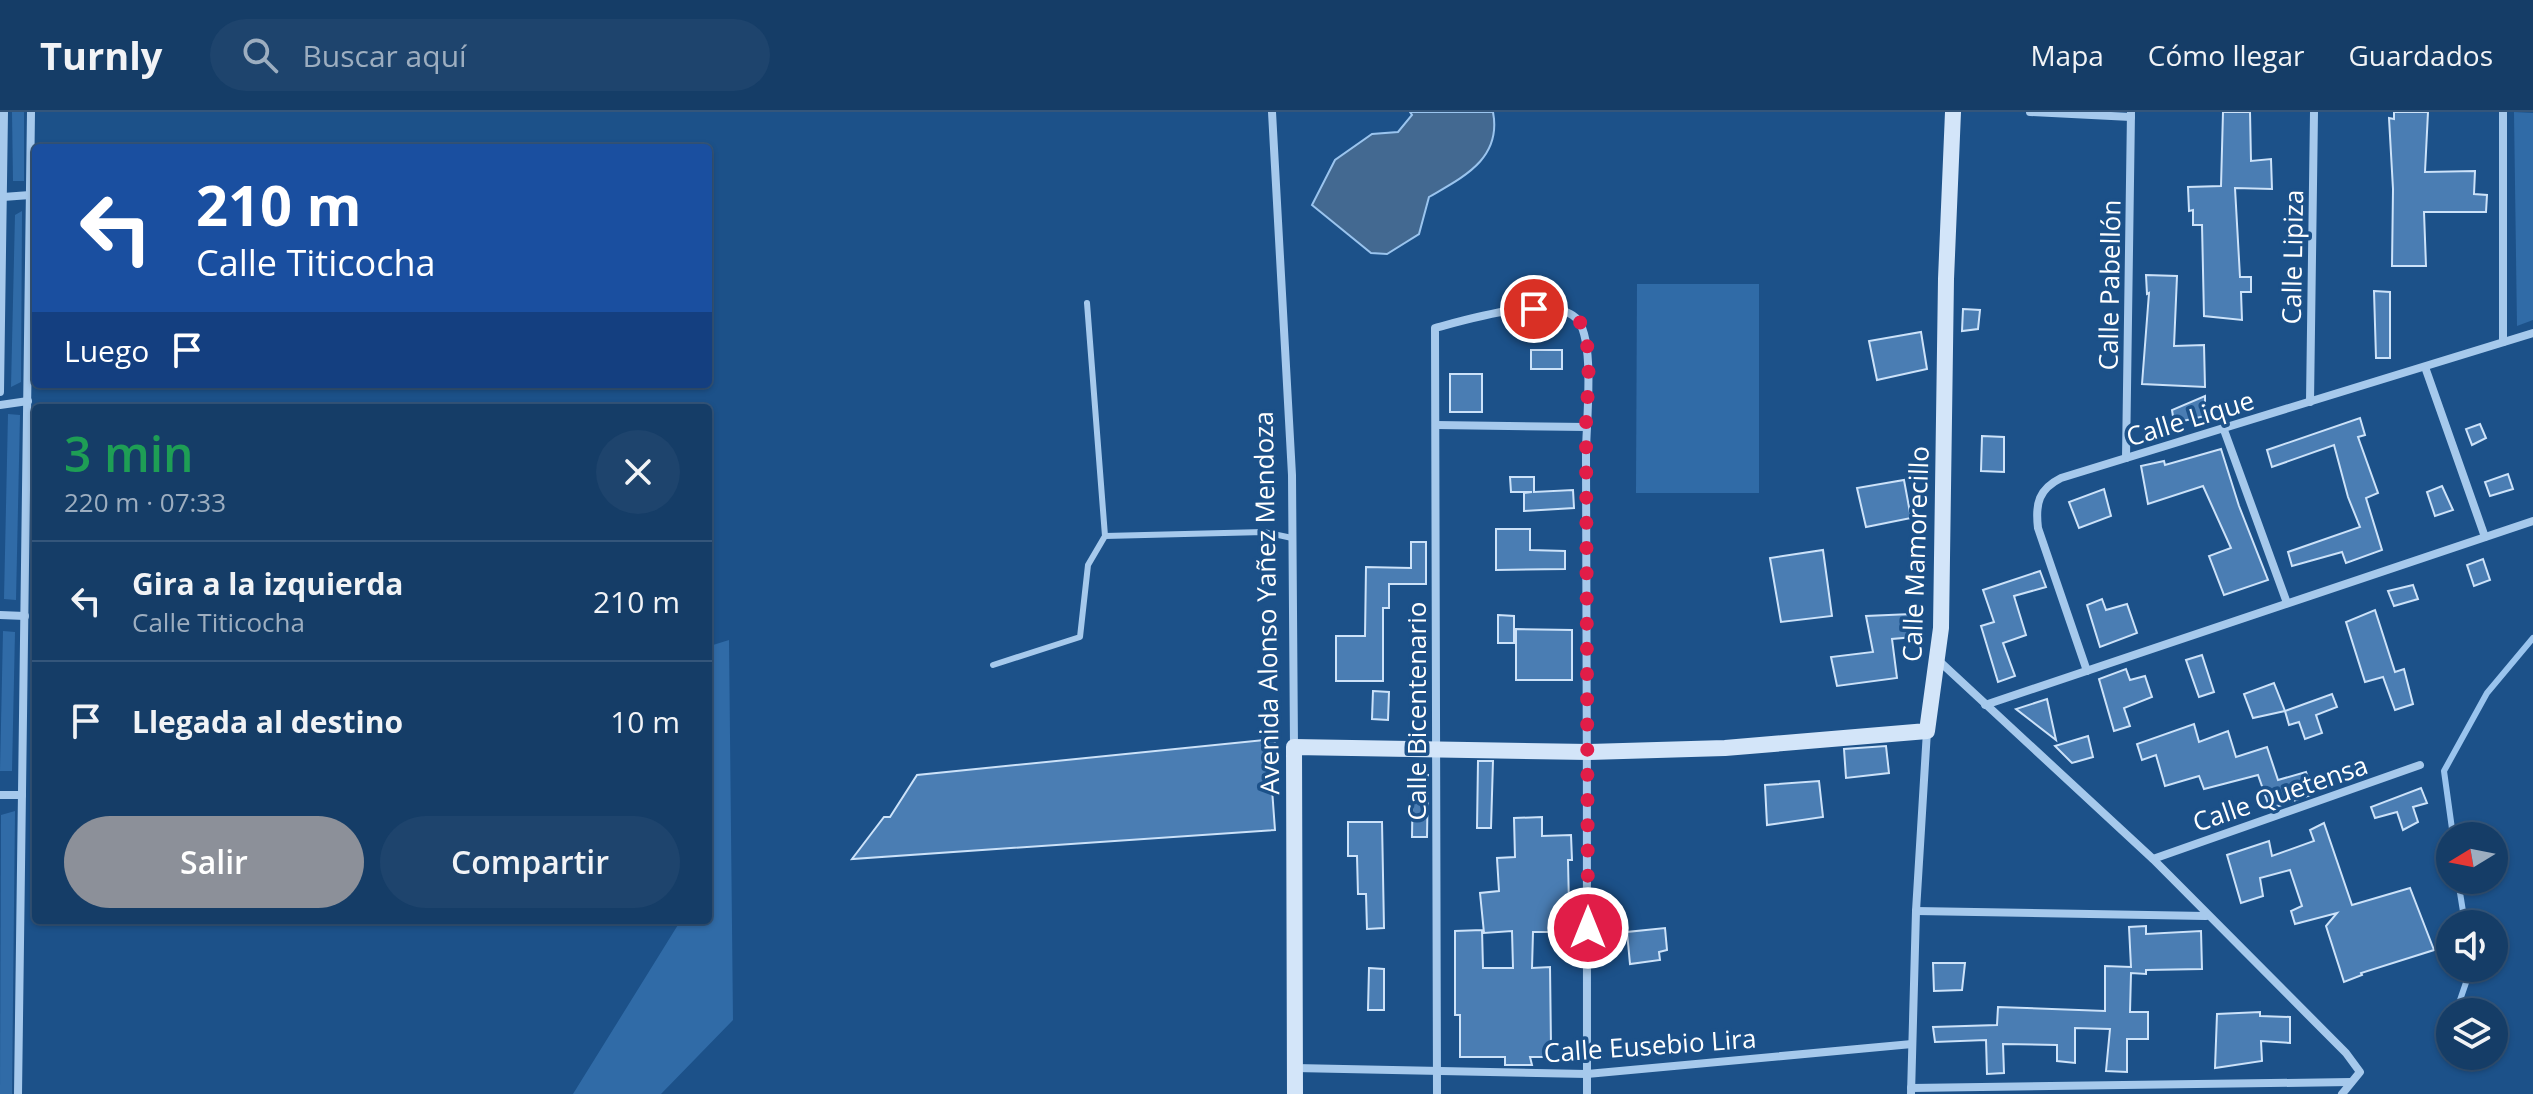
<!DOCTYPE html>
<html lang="es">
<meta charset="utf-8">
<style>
body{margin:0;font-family:"Open Sans",sans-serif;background:#1e446d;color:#f1f3f6;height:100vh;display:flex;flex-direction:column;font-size:30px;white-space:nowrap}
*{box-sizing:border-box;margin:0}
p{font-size:26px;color:#9daec0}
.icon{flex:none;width:44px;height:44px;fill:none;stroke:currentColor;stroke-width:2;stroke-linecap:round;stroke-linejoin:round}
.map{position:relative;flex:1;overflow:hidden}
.sheet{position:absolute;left:32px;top:292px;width:680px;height:520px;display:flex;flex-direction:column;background:#153d67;border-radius:8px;box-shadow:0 2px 6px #0004,0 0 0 2px #34567b}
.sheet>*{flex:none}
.hud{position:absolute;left:32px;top:32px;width:680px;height:244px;border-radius:8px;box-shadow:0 2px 6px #0004,0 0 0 2px #34567b;background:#1a4fa0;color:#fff;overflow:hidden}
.needle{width:52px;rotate:260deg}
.buttons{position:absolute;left:2436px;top:710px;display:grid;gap:16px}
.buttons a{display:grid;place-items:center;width:72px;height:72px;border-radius:50%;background:#153d67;box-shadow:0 2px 6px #0004,0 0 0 2px #34567b;font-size:40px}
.pin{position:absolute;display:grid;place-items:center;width:68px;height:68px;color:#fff;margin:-34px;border:4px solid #fff;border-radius:50%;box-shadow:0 2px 8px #0007}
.me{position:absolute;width:88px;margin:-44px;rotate:0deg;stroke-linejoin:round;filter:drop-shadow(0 0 6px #0008)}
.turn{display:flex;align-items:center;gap:28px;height:168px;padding:0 32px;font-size:36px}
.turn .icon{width:104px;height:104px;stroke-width:2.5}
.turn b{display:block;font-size:56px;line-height:68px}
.then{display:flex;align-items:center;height:76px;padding:0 32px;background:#0003;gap:16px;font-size:30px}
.round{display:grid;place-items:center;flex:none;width:84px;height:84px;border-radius:42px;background:#1e446d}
.summary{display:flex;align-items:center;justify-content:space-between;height:136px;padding:0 32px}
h1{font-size:48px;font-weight:600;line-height:60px;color:#1e9e55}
.primary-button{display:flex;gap:16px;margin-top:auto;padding:16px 32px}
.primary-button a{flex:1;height:92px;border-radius:48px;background:#8c9099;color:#fff;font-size:32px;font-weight:600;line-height:92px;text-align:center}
.primary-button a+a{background:#1e446d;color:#f1f3f6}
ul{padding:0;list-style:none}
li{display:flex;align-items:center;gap:24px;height:120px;padding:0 32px;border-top:2px solid #34567b}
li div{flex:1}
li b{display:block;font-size:30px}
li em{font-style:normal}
header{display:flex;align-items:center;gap:48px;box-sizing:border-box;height:112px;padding:0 40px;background:#153d67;border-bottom:2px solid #34567b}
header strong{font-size:38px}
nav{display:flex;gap:44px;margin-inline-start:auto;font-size:28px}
.search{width:560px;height:72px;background:#1e446d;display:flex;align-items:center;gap:20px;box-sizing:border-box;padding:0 28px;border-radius:44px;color:#9daec0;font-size:30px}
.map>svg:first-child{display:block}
.green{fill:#306ba7}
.water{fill:#436991;stroke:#9ac4ee;stroke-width:2}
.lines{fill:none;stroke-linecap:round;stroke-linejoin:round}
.stream{stroke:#9ac4ee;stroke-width:6}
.building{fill:#4a7db3;stroke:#cce2f9;stroke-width:2}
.lane{stroke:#a6c9ec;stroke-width:6}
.street{stroke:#a6c9ec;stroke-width:8}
.secondary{stroke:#d3e5f9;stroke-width:16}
.route{stroke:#e11d48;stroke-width:14;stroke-dasharray:0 25.2}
.labels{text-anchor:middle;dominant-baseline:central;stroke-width:7;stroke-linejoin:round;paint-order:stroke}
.street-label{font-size:26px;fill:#fff;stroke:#1c5189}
</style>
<header>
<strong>Turnly</strong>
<div class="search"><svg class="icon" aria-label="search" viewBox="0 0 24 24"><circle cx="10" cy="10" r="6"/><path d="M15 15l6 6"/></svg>Buscar aquí</div>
<nav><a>Mapa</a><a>Cómo llegar</a><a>Guardados</a></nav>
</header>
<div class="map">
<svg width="2533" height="982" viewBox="0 0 2533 982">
<rect width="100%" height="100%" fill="#1c5189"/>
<g class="green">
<polygon points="12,0 24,0 24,69 13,69"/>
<polygon points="2514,0 2533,1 2533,208 2517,214"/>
<polygon points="22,99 21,270 11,275 15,103"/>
<polygon points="1637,172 1759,172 1759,381 1636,381"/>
<polygon points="8,302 20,303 16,488 4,487"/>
<polygon points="3,519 15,520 12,659 0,659"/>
<polygon points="729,528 733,908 661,982 573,982 681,808 708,808 708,765 712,758 713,533"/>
<polygon points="15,699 12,982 0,982 1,703"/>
</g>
<path class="water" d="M1410 0H1493C1502 47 1463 65 1429 85L1419 122 1387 142 1371 141 1312 93 1335 48 1372 22 1398 20 1412 3Z"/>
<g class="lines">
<g class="stream">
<polyline points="2453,724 2444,659 2487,581 2533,526"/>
<polyline points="2458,768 2465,812"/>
<polyline points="2459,891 2471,856"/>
</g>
</g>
<g class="building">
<polygon points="2223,0 2250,0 2251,49 2271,47 2272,77 2235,76 2240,165 2251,165 2251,180 2241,180 2242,208 2204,204 2202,113 2193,113 2193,98 2189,99 2188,75 2221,74"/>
<polygon points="2394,0 2428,0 2425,60 2475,59 2474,82 2487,83 2486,100 2424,100 2426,154 2392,154 2393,77 2389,6 2394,7"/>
<polygon points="2146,163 2177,164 2174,234 2204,233 2205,275 2142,272 2149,181 2147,182"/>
<polygon points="2374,179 2390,180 2390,246 2376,246"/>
<polygon points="1963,197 1980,198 1978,217 1962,219"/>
<polygon points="1921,220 1927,257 1877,268 1869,229"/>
<rect x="1531" y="238" width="31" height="19"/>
<rect x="1450" y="262" width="32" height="38"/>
<polygon points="2205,284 2205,304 2174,311 2172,298"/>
<polygon points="2360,306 2365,323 2358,325 2378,381 2366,386 2382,438 2346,451 2342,440 2292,454 2288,440 2360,415 2348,385 2334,333 2272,355 2267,338"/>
<polygon points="2480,312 2486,326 2472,333 2466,317"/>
<polygon points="1982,324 2004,325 2004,360 1981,359"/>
<polygon points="2221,337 2239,394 2268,468 2224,483 2209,444 2231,436 2203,374 2148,392 2141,354 2164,349 2165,353"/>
<polygon points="2508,362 2513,377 2490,384 2485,370"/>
<polygon points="1510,365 1534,365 1534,380 1573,378 1574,396 1524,399 1524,381 1532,380 1511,380"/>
<polygon points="1904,368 1911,406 1866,415 1857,376"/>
<polygon points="2442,374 2453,398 2435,404 2427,380"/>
<polygon points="2104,377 2111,404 2079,416 2069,390"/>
<polygon points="1496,417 1530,417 1530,438 1565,439 1565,457 1496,458"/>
<polygon points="1411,430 1426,430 1426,472 1389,472 1389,496 1383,496 1383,569 1336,569 1336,524 1365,524 1366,455 1411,456"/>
<polygon points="1823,438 1832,504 1781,510 1770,446"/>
<polygon points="2483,447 2490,468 2474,474 2467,453"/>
<polygon points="2040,459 2046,475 2014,484 2026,523 2003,531 2015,564 1998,570 1981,514 1994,510 1983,478"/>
<polygon points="2413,473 2418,487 2394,494 2388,479"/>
<polygon points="2102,487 2106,498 2127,492 2137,521 2100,535 2087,493"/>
<polygon points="2375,498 2395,560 2404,557 2413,592 2395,598 2383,565 2365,570 2346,510"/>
<polygon points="1911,502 1914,525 1892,527 1897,566 1837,574 1831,545 1873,540 1866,504"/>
<polygon points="1498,503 1514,504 1514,531 1498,531"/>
<polygon points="1516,517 1572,518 1572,568 1516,568"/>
<polygon points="2202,543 2214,580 2199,585 2186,548"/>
<polygon points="2126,557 2130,568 2145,564 2152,585 2124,596 2130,614 2114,619 2099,567"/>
<polygon points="2274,571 2285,599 2253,606 2244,582"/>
<polygon points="1373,579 1389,580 1388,608 1372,607"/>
<polygon points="2332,582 2337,595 2316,603 2322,621 2305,627 2299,610 2289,613 2285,599"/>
<polygon points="2047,587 2056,628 2016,597"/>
<polygon points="2194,612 2199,630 2228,619 2236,645 2267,635 2278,668 2306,660 2314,682 2270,697 2258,663 2204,677 2199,664 2165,674 2156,643 2142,648 2137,632"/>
<polygon points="2088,624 2093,645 2072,651 2055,634"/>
<polygon points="1275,627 1272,677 1275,718 852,747 884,705 890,705 917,663"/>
<polygon points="1886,634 1889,661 1846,666 1844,637"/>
<polygon points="1478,649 1493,649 1491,716 1477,716"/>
<polygon points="1413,662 1428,663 1427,725 1412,725"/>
<polygon points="1819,669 1823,705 1767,713 1765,673"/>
<polygon points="2421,676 2427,691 2413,695 2418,710 2403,718 2397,700 2375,706 2371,695"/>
<polygon points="1542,705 1542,724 1571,723 1572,748 1568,748 1569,794 1566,794 1566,820 1533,820 1532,856 1550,855 1551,934 1544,945 1530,945 1532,953 1505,953 1505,945 1460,945 1460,903 1455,903 1455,819 1482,818 1483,856 1513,856 1512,819 1484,821 1480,781 1499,779 1497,746 1515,745 1514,706"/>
<polygon points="1348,710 1382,710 1384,816 1367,817 1366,782 1358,782 1357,744 1348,744"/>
<polygon points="2324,711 2352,793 2410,776 2434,838 2361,861 2362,863 2344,870 2326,814 2337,801 2295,812 2291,799 2302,794 2290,758 2260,766 2263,784 2241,791 2227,743 2269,729 2272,744 2314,729 2310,718"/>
<polygon points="2146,814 2146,822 2201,819 2202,857 2146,858 2146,862 2131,861 2130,900 2148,900 2148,927 2127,927 2127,960 2106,959 2110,917 2075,916 2075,951 2057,949 2057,933 2003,932 2004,961 1987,962 1986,928 1935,930 1933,915 1997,913 1998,895 2105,899 2105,854 2131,855 2129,815"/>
<polygon points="1665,816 1667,838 1659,840 1660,848 1630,852 1627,820"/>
<polygon points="1933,851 1965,851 1962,878 1934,879"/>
<polygon points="1369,856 1384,857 1384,898 1368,898"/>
<polygon points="2260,900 2260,904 2290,905 2290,931 2261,929 2262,949 2215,956 2217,902"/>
</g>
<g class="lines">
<g class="lane">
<polyline points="1105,424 1264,420 1292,426"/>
<polyline points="993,553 1080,525 1088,453 1105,424 1087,191"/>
</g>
<g class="street">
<polyline points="1272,0 1292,363 1294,635"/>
<polyline points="2030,0 2131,5"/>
<polyline points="3,85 30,83"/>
<polyline points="2503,230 2503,0"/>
<polyline points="2425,255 2485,425"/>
<polyline points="0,280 4,0"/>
<polyline points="2310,290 2314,0"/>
<polyline points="0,293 28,289"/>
<polyline points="1436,313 1586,315"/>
<polyline points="2224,318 2287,491"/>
<polyline points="2126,346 2131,0"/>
<polyline points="0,503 25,504"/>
<polyline points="1938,548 2153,747 2346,941 2360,960 2342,982"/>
<path d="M2087 559 2038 416C2035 391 2039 377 2061 366L2533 221"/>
<polyline points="1985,593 2533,409"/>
<polyline points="0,683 22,683"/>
<polyline points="2153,747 2420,653"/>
<polyline points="1916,799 2206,804"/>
<polyline points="1295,956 1587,962 1912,932"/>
<polyline points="1911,976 2351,970"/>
<polyline points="18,982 31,0"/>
<path d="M1437 982 1435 216C1465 208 1550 182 1576 206 1596 225 1586 311 1586 341 1588 555 1586 768 1587 982"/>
<polyline points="1911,982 1916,799 1927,619"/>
</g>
<polyline class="secondary" points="1295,982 1294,635 1589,640 1725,636 1927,619 1941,516 1946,167 1953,0"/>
</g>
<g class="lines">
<path class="route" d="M1534 197C1546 197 1562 196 1573 203 1597 218 1586 289 1586 315L1588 816"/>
</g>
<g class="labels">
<g class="street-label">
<text transform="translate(2292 145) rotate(-89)">Calle Lipiza</text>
<text transform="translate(2109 173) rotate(-89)">Calle Pabellón</text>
<text transform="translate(2190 306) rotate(-17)">Calle Lique</text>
<text transform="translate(1915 442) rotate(-88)">Calle Mamorecillo</text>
<text transform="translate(1266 491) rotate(-91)">Avenida Alonso Yañez Mendoza</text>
<text transform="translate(1416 599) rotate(-90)">Calle Bicentenario</text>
<text transform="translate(2280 681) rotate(-19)">Calle Quetensa</text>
<text transform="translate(1650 933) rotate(-4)">Calle Eusebio Lira</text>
</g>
</g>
</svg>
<div class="buttons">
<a><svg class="needle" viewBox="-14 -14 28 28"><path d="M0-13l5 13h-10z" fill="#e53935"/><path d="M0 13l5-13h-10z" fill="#9daec0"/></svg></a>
<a><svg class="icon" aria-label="sound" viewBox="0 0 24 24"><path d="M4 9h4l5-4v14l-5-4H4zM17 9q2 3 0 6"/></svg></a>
<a><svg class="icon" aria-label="layers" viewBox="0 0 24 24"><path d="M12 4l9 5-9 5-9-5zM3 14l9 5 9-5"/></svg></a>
</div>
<div class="pin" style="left:1534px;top:197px;background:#d93025"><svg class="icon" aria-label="arrive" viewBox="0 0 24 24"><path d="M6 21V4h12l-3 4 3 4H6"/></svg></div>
<svg class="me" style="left:1588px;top:816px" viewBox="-20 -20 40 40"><circle r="17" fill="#e11d48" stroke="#fff" stroke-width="3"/><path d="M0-11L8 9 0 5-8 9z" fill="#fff"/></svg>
<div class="hud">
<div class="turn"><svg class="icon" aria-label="left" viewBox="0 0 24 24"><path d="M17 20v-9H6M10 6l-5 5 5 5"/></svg><div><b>210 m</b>Calle Titicocha</div></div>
<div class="then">Luego<svg class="icon" aria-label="arrive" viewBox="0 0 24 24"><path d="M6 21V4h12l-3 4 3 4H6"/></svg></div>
</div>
<section class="sheet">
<div class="summary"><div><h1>3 min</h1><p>220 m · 07:33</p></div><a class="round"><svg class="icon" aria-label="close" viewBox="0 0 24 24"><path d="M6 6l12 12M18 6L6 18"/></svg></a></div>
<ul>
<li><svg class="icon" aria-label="left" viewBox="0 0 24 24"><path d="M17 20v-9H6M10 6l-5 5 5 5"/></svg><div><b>Gira a la izquierda</b><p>Calle Titicocha</p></div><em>210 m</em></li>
<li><svg class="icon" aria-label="arrive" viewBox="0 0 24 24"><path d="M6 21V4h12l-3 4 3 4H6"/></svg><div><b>Llegada al destino</b></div><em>10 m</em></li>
</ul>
<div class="primary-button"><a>Salir</a><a>Compartir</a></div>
</section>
</div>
